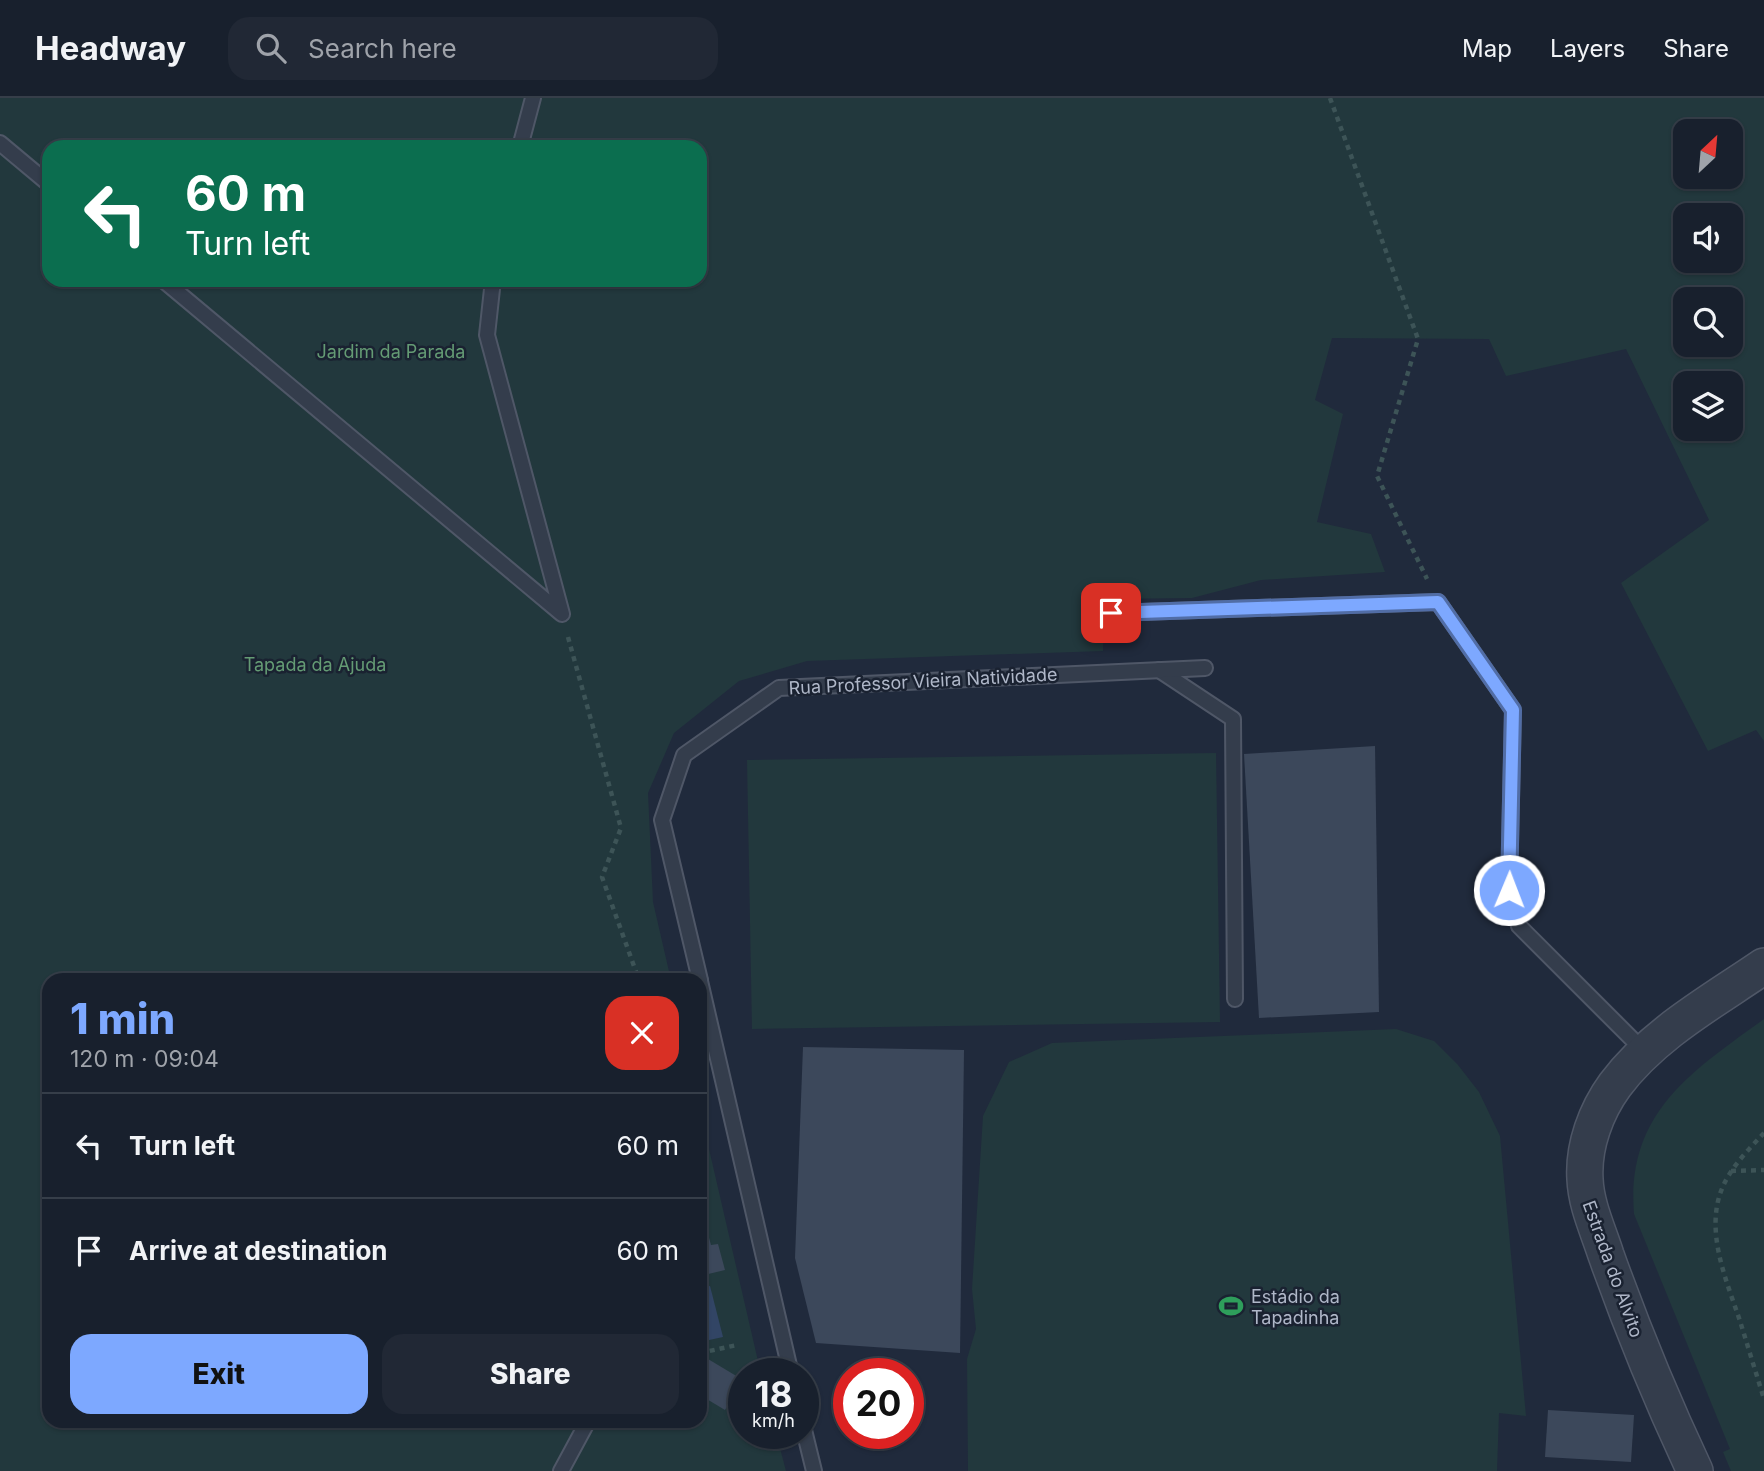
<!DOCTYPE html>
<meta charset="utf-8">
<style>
body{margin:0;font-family:Inter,sans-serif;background:#212835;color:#f1f3f6;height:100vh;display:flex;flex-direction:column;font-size:26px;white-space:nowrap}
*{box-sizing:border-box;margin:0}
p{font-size:23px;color:#9fa3aa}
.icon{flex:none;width:38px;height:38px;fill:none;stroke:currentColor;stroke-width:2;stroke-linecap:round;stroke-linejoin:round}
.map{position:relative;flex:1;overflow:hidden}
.side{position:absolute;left:42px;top:875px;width:665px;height:455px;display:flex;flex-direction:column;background:#18202d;border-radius:21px;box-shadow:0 2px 5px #0004,0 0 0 2px #363e49}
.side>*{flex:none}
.hud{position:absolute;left:42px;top:42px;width:665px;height:147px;border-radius:21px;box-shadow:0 2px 5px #0004,0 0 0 2px #363e49;background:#0b6e4f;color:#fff;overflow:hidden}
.needle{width:46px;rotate:26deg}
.controls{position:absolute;left:1673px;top:21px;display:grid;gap:14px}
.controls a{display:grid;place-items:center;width:70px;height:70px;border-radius:14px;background:#18202d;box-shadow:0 2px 5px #0004,0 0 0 2px #363e49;font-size:35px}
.speed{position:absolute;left:728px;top:1260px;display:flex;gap:14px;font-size:35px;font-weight:700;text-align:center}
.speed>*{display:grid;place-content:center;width:91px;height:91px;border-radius:50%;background:#18202d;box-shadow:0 2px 5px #0004,0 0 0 2px #363e49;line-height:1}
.speed small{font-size:18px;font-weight:400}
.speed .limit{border:10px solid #d22;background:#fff;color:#111}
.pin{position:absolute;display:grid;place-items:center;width:60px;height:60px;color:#fff;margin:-30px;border-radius:14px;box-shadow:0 4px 10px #0006}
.me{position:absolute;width:77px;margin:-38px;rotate:1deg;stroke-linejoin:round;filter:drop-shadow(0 0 5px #0008)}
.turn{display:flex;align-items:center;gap:24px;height:147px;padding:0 28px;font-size:32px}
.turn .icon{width:91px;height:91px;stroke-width:2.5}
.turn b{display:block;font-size:49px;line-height:60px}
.round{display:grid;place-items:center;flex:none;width:74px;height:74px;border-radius:21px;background:#212835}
.summary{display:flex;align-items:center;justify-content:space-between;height:119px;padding:0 28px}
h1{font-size:42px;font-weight:800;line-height:52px;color:#7da8ff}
.action{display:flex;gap:14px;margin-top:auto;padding:14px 28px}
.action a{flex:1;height:80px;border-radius:21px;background:#7da8ff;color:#111;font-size:28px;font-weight:800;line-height:80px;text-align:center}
.action a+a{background:#212835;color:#f1f3f6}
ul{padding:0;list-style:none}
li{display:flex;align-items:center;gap:21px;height:105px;padding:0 28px;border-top:2px solid #363e49}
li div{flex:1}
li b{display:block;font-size:26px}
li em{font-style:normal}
header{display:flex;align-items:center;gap:42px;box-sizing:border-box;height:98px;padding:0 35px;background:#18202d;border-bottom:2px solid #363e49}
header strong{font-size:33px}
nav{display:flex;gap:38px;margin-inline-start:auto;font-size:24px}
.search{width:490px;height:63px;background:#212835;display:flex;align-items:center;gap:18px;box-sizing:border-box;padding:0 24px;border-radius:21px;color:#9fa3aa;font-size:26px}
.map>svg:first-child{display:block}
.green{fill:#22383d;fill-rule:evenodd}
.water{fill:#324565}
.building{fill:#3c485b}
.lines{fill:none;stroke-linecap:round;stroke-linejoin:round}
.service-casing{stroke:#4f5767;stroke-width:18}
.tertiary-casing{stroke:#4f5767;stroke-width:38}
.path{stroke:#3d5457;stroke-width:4.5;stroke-dasharray:5 5;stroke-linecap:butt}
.service{stroke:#343d4c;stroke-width:14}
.tertiary{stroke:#343d4c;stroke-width:35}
.route-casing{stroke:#516da6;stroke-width:18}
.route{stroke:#7da8ff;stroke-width:12}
.labels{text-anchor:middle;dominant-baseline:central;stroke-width:5;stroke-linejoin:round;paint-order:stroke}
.park-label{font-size:18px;fill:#649b74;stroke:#1a2231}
.street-label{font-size:18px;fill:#afb7c8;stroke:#1a2231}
.poi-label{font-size:18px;fill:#afb7c8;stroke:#1a2231;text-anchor:start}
</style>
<header>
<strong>Headway</strong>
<div class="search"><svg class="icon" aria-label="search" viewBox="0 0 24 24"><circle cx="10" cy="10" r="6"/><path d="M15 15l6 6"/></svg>Search here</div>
<nav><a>Map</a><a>Layers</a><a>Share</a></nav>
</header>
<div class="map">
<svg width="1764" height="1373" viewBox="0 0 1764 1373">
<rect width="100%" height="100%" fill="#202a3c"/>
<g class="green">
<path d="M0 0H1764V643L1756 632 1708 653 1621 485 1709 422 1626 251 1506 278 1489 241 1332 240 1315 302 1343 316 1317 424 1371 436 1385 474 1261 482 1192 500 1104 501 1103 553 807 563 739 583 674 635 648 695 653 804 671 882H49V1323H700V1012L761 1276H744V1335H776L786 1373H0ZM1685 33H1731V79H1685ZM49 49H700V182H49ZM1685 117H1731V163H1685ZM1685 201H1731V247H1685ZM1685 285H1731V331H1685Z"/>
<polygon points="1216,655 1220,924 752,931 747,662"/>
<path d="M1764 921V1373H1731L1723 1354 1730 1351 1634 1116C1626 1015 1691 974 1764 921Z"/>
<polygon points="1396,931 1434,943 1458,967 1479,994 1500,1038 1526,1318 1499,1315 1497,1373 968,1373 967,1261 976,1231 972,1191 983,1018 1009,964 1052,945"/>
</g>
<polygon class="water" points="710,1188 723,1239 700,1244 700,1190"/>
<g class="building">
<polygon points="1375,648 1379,914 1259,920 1244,656"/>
<polygon points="803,949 964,952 960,1255 816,1245 795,1160"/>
<polygon points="700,1107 711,1147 718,1146 725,1172 700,1178"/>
<polygon points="703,1258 743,1282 725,1312 700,1297 700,1262"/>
<polygon points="1548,1312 1634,1317 1631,1364 1545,1359"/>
</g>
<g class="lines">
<g class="service-casing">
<g id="service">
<polyline points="0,45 49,86"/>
<polyline points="520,49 533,0"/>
<polyline points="163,182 562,516 487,237 493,182"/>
<polyline points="1111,515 1438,504 1513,612 1509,792 1519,828 1644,953"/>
<polyline points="1159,572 1233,621 1235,901"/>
<polyline points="700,882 662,722 684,657 779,590 1205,570"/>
<polyline points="700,883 791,1276"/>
<polyline points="803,1328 814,1373"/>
<polyline points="561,1373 588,1323"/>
</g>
</g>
<g class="tertiary-casing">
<path id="tertiary" d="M1695 1373C1662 1303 1632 1230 1606 1157 1598 1132 1586 1107 1585 1081 1583 1048 1596 1013 1615 987 1653 936 1713 903 1764 868"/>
</g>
<g class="path">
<polyline points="1330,0 1418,241 1377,378 1427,481"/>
<polyline points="568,539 621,730 602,779 639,882"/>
<path d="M1764 1035C1750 1050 1733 1067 1724 1086 1703 1130 1726 1181 1740 1223 1748 1249 1756 1275 1764 1301"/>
<polyline points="1731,1073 1764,1072"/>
<polyline points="700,1255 737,1247"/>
<polyline points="700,1317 701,1319"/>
</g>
<use href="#service" class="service"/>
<use href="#tertiary" class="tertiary"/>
</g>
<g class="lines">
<g class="route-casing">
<polyline id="route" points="1111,515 1438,504 1513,612 1509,792"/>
</g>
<use href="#route" class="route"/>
</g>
<defs>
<g id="stadium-bare" transform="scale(1.89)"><path d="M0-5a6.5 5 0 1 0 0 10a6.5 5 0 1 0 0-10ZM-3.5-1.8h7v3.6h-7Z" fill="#2e9e5b" stroke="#1a2231" stroke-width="2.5" paint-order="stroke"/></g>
</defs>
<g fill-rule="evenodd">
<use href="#stadium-bare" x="1231" y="1208"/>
</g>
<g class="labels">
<g class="park-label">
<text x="391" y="253">Jardim da Parada</text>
<text x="315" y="566">Tapada da Ajuda</text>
</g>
<g class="street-label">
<text transform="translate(923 583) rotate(-3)">Rua Professor Vieira Natividade</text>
<text transform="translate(1613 1171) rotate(70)">Estrada do Alvito</text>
</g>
<g class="poi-label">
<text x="1251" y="1198">Estádio da<tspan x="1251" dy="21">Tapadinha</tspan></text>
</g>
</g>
</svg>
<div class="controls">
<a><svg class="needle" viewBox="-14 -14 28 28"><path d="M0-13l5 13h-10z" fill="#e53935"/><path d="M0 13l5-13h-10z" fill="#9fa3aa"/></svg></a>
<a><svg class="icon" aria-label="sound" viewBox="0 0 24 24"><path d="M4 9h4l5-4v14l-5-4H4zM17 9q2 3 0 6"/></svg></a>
<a><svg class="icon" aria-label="search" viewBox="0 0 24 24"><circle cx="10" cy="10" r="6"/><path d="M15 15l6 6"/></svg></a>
<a><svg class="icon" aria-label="layers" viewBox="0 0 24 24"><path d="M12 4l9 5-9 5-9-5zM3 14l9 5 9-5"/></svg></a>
</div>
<div class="speed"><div>18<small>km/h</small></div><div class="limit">20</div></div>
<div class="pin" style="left:1111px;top:515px;background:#d93025"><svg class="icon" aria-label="arrive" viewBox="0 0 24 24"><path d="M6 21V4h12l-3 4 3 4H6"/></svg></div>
<svg class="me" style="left:1509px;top:792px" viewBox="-20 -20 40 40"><circle r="17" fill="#7da8ff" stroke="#fff" stroke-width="3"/><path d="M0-11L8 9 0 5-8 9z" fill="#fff"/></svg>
<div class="hud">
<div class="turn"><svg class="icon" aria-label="left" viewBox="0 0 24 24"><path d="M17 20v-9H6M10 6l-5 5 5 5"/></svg><div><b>60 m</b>Turn left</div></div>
</div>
<section class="side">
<div class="summary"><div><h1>1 min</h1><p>120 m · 09:04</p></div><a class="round" style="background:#d93025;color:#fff"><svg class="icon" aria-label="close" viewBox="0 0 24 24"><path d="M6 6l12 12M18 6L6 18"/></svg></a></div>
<ul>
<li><svg class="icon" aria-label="left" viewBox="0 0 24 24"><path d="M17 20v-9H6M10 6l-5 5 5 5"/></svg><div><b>Turn left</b></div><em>60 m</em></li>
<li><svg class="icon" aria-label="arrive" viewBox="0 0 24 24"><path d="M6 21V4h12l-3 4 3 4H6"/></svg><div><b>Arrive at destination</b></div><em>60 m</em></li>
</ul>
<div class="action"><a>Exit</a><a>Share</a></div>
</section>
</div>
